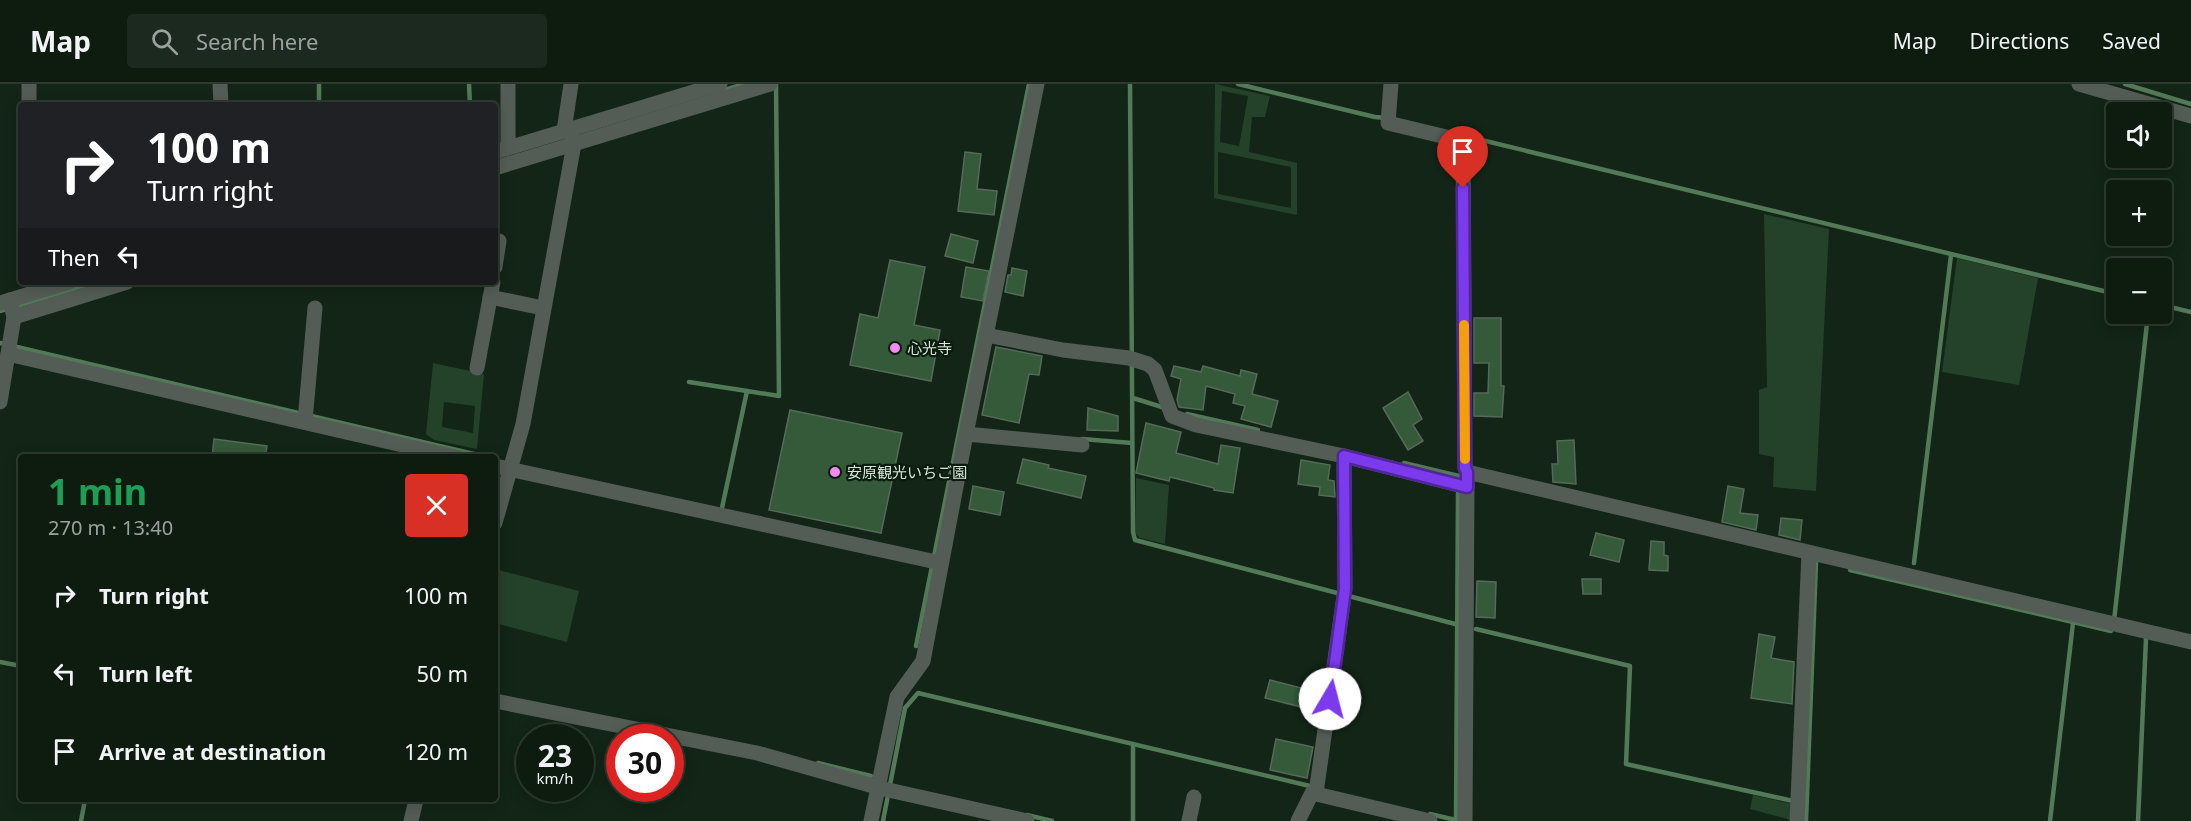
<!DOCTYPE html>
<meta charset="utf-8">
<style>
body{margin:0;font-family:"Noto Sans","Noto Sans JP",sans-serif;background:#1c291e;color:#f1f3f6;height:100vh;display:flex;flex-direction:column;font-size:22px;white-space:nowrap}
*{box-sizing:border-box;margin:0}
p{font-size:20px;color:#9ba19f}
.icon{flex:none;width:33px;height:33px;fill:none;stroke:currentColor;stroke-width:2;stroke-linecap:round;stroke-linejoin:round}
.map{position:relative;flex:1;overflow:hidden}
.panel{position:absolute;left:18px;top:370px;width:480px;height:348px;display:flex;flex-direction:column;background:#0e1c10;border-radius:6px;box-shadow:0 3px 15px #0003,0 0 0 2px #2e3a30}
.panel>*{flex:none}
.guide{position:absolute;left:18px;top:18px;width:480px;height:183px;border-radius:6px;box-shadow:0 3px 15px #0003,0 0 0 2px #2e3a30;background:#202124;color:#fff;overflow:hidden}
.controls{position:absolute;left:2106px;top:18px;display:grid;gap:12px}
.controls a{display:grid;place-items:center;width:66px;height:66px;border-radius:6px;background:#0e1c10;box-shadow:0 3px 15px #0003,0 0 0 2px #2e3a30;font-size:30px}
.speed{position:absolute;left:516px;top:640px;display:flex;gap:12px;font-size:30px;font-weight:700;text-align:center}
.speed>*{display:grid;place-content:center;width:78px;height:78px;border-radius:50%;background:#0e1c10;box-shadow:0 3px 15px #0003,0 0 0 2px #2e3a30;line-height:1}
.speed small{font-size:15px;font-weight:400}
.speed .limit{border:9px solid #d22;background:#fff;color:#111}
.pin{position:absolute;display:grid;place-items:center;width:51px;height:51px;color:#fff;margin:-62px -26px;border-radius:50% 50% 50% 0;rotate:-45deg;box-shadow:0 0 6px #0007}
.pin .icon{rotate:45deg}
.me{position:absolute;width:66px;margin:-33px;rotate:8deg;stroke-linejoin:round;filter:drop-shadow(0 0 4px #0008)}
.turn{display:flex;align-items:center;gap:21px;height:126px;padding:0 30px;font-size:27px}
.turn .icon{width:78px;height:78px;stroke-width:2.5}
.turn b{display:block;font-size:42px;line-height:51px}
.then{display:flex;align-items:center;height:57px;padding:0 30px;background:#0003;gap:12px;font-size:22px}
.round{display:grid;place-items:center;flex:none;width:63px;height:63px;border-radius:6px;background:#1c291e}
.headline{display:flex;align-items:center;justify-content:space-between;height:102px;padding:0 30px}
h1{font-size:36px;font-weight:700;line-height:45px;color:#1e9e55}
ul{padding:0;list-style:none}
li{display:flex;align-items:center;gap:18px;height:78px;padding:0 30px}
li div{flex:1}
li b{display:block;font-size:22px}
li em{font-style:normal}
header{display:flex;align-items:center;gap:36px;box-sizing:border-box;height:84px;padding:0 30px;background:#0e1c10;border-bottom:2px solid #2e3a30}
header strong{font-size:28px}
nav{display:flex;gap:33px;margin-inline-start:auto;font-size:21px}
.search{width:420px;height:54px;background:#1c291e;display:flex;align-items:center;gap:15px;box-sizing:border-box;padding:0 21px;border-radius:6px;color:#9ba19f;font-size:22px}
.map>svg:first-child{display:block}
.green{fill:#244229;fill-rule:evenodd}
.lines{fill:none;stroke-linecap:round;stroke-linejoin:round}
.stream{stroke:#527958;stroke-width:4.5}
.building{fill:#345a3a;stroke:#556a58;stroke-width:1.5}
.minor{stroke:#545d55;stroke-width:15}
.route-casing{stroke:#51269a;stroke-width:15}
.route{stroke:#7c3aed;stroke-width:10}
.slow{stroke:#f59e0b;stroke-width:10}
.poi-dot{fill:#f489f0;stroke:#091c0d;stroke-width:2}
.labels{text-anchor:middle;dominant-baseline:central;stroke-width:4.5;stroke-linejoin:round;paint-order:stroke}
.poi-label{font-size:15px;fill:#d9e5da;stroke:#091c0d;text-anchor:start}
</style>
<header>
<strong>Map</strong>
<div class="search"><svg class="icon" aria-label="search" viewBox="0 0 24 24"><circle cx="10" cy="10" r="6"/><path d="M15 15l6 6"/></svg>Search here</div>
<nav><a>Map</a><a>Directions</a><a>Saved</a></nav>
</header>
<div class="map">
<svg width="2191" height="737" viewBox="0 0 2191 737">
<rect width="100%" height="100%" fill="#122516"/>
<g class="green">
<path d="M1215 0 1270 12 1265 33H1252L1249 68 1297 79V131L1214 114ZM1222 7 1248 12 1239 62 1220 58ZM1218 68 1291 83V124L1218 110Z"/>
<polygon points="1764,130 1829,145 1816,407 1773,403 1774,373 1759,370 1759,306 1767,303"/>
<polygon points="1957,174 2038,194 2019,301 1942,288"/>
<path d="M433 279 484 290 477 365 434 356 426 350ZM444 318 475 322 473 349 442 343Z"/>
<polygon points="1136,394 1169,401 1165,460 1140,454 1135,449"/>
<polygon points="495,485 579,507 567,558 495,539"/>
<polygon points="1753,711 1792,720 1791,736 1750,725"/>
</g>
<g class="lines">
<g class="stream">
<polyline points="469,0 470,21"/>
<polyline points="1130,0 1133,448 1135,456 1459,541"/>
<polyline points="1238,0 1375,33 1387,34"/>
<polyline points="2125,0 2191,20"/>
<polyline points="718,8 744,0"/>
<polyline points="319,21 319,0"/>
<polyline points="1465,52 2116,210"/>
<polyline points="22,199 22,198"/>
<polyline points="2162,221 2191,228"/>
<polyline points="0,227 96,198"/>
<polyline points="0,259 491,374"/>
<polyline points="689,298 747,307"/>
<polyline points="1133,314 1165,324"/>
<polyline points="1187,330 1258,346"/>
<polyline points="1082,355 1132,359"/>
<polyline points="1404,379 1463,393"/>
<polyline points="722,424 747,307 779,312 776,0"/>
<polyline points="1914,479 1951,171"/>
<polyline points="1850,486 2111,547"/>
<polyline points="2114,537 2148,230"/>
<polyline points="1476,545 1630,582 1626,680 1793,717"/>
<polyline points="916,562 1029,0"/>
<polyline points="0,578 21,582"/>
<polyline points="818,679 871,692"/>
<polyline points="1430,730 1460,737"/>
<polyline points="1027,731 1052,737"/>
<polyline points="1456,736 1458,409"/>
<polyline points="81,737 85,716"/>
<polyline points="883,737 905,624 918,609 1314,703"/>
<polyline points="1133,737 1133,660"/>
<polyline points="1806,737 1816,479"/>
<polyline points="2050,737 2073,539"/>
<polyline points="2138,737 2146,554"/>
</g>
</g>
<g class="building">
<polygon points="965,68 981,70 977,105 997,107 994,131 958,127"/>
<polygon points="951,150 978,157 973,179 945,172"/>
<polygon points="890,176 925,183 914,241 940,246 931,297 850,281 860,230 878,234"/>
<polygon points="966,183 989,187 983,217 961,213"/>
<polygon points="1012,184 1027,187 1023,212 1005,208 1008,191 1011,191"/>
<polygon points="1474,234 1501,234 1501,302 1504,302 1502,333 1474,332 1474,309 1488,309 1489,279 1474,279"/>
<polygon points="996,263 1042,272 1039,291 1029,290 1019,339 982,331"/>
<polygon points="1174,282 1201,288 1203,282 1240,292 1241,286 1257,290 1252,310 1278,317 1271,343 1241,335 1245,322 1233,319 1235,310 1206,302 1203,326 1179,323 1177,316 1181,295 1171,292"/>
<polygon points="1408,308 1422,335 1413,341 1423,357 1408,366 1383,324"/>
<polygon points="1088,324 1118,332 1118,347 1087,346"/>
<polygon points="790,326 902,349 881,449 769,426"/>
<polygon points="1146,339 1181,348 1176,369 1218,380 1221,361 1240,364 1233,409 1214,406 1214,404 1170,393 1169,397 1136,389"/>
<polygon points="214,355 267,362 265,374 212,374"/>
<polygon points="1574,356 1576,400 1553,398 1552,380 1558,380 1557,357"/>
<polygon points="1023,375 1049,381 1048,384 1086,392 1081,414 1017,399"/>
<polygon points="1301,376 1330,381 1328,396 1334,397 1335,413 1319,411 1320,403 1298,400"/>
<polygon points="973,402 1004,408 1000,431 969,425"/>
<polygon points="1728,402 1744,405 1740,429 1758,431 1756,446 1722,438"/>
<polygon points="1781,434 1802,436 1800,456 1779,451"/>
<polygon points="1596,449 1624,456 1619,478 1590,471"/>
<polygon points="1651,457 1664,458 1664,471 1668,472 1668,487 1649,486"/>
<polygon points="1582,495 1601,495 1601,510 1583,510"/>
<polygon points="1477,497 1496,498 1495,534 1476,533"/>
<polygon points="1759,550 1775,553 1771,574 1794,578 1792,620 1751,614"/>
<polygon points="1270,596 1309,606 1305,624 1265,614"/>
<polygon points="1276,655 1313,663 1307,694 1270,686"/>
</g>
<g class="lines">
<g class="minor">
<polyline points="220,0 221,21"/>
<polyline points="508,0 508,64"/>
<polyline points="1391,0 1388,39 1463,57 1465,384 1467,388 1467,403 1465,737"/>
<polyline points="2079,0 2191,32"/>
<polyline points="29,21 29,0"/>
<polyline points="564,47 571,0"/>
<polyline points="495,68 720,0"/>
<polyline points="495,84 770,0"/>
<polyline points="495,183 499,157"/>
<polyline points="490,213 543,224"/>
<polyline points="0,219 69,198"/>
<polyline points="14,233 127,198"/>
<polyline points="986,251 1063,266 1129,274 1148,280 1155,286 1172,332 1196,341 1344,372 1467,403"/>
<polyline points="8,270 459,374"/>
<polyline points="477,284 493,198"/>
<polyline points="0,318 14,233 10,216"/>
<polyline points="305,337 315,224"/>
<polyline points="966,350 1082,361"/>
<polyline points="495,382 941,479"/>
<polyline points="1467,388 2191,558"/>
<polyline points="495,439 523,340 574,60 570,45"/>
<polyline points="495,617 757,669 884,705 1027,737"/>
<polyline points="1316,709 1345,505 1344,372"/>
<polyline points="411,737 416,716"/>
<polyline points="871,737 897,613 923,577 966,350 1037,0"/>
<polyline points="1189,737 1194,713"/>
<polyline points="1298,737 1312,709 1430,737"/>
<polyline points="1797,737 1809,469"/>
</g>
</g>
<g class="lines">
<g class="route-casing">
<polyline id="route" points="1330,615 1345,505 1344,372 1467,403 1467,388 1465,384 1463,104"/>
</g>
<use href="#route" class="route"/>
<polyline class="slow" points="1464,241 1465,375"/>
</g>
<g class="poi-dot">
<circle cx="895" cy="264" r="6"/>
<circle cx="835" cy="388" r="6"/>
</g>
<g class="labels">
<g class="poi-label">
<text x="907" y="264">心光寺</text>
<text x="847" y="388">安原観光いちご園</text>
</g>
</g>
</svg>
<div class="controls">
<a><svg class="icon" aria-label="sound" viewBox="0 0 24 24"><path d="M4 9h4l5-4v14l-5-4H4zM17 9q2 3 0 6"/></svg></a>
<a>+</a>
<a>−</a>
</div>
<div class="speed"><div>23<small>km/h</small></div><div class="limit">30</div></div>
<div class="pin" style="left:1463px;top:104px;background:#d93025"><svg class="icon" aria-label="arrive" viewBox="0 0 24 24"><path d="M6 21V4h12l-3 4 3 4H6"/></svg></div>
<svg class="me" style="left:1330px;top:615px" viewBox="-20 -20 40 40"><circle r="19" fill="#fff"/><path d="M0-13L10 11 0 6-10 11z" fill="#7c3aed"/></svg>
<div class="guide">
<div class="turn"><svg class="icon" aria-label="right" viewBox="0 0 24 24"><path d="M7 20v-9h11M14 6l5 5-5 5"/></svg><div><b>100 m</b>Turn right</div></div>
<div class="then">Then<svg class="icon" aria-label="left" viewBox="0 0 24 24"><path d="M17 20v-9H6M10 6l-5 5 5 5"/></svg></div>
</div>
<section class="panel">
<div class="headline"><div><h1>1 min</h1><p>270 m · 13:40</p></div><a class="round" style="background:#d93025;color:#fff"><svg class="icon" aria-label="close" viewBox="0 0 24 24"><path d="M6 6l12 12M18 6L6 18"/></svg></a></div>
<ul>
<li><svg class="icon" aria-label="right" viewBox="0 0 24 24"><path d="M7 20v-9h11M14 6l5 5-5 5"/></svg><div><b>Turn right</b></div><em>100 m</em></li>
<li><svg class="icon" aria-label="left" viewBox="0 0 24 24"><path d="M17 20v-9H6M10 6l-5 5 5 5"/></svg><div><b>Turn left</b></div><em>50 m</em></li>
<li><svg class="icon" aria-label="arrive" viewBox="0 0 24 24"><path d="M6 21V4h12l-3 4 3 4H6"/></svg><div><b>Arrive at destination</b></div><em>120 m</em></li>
</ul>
</section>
</div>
